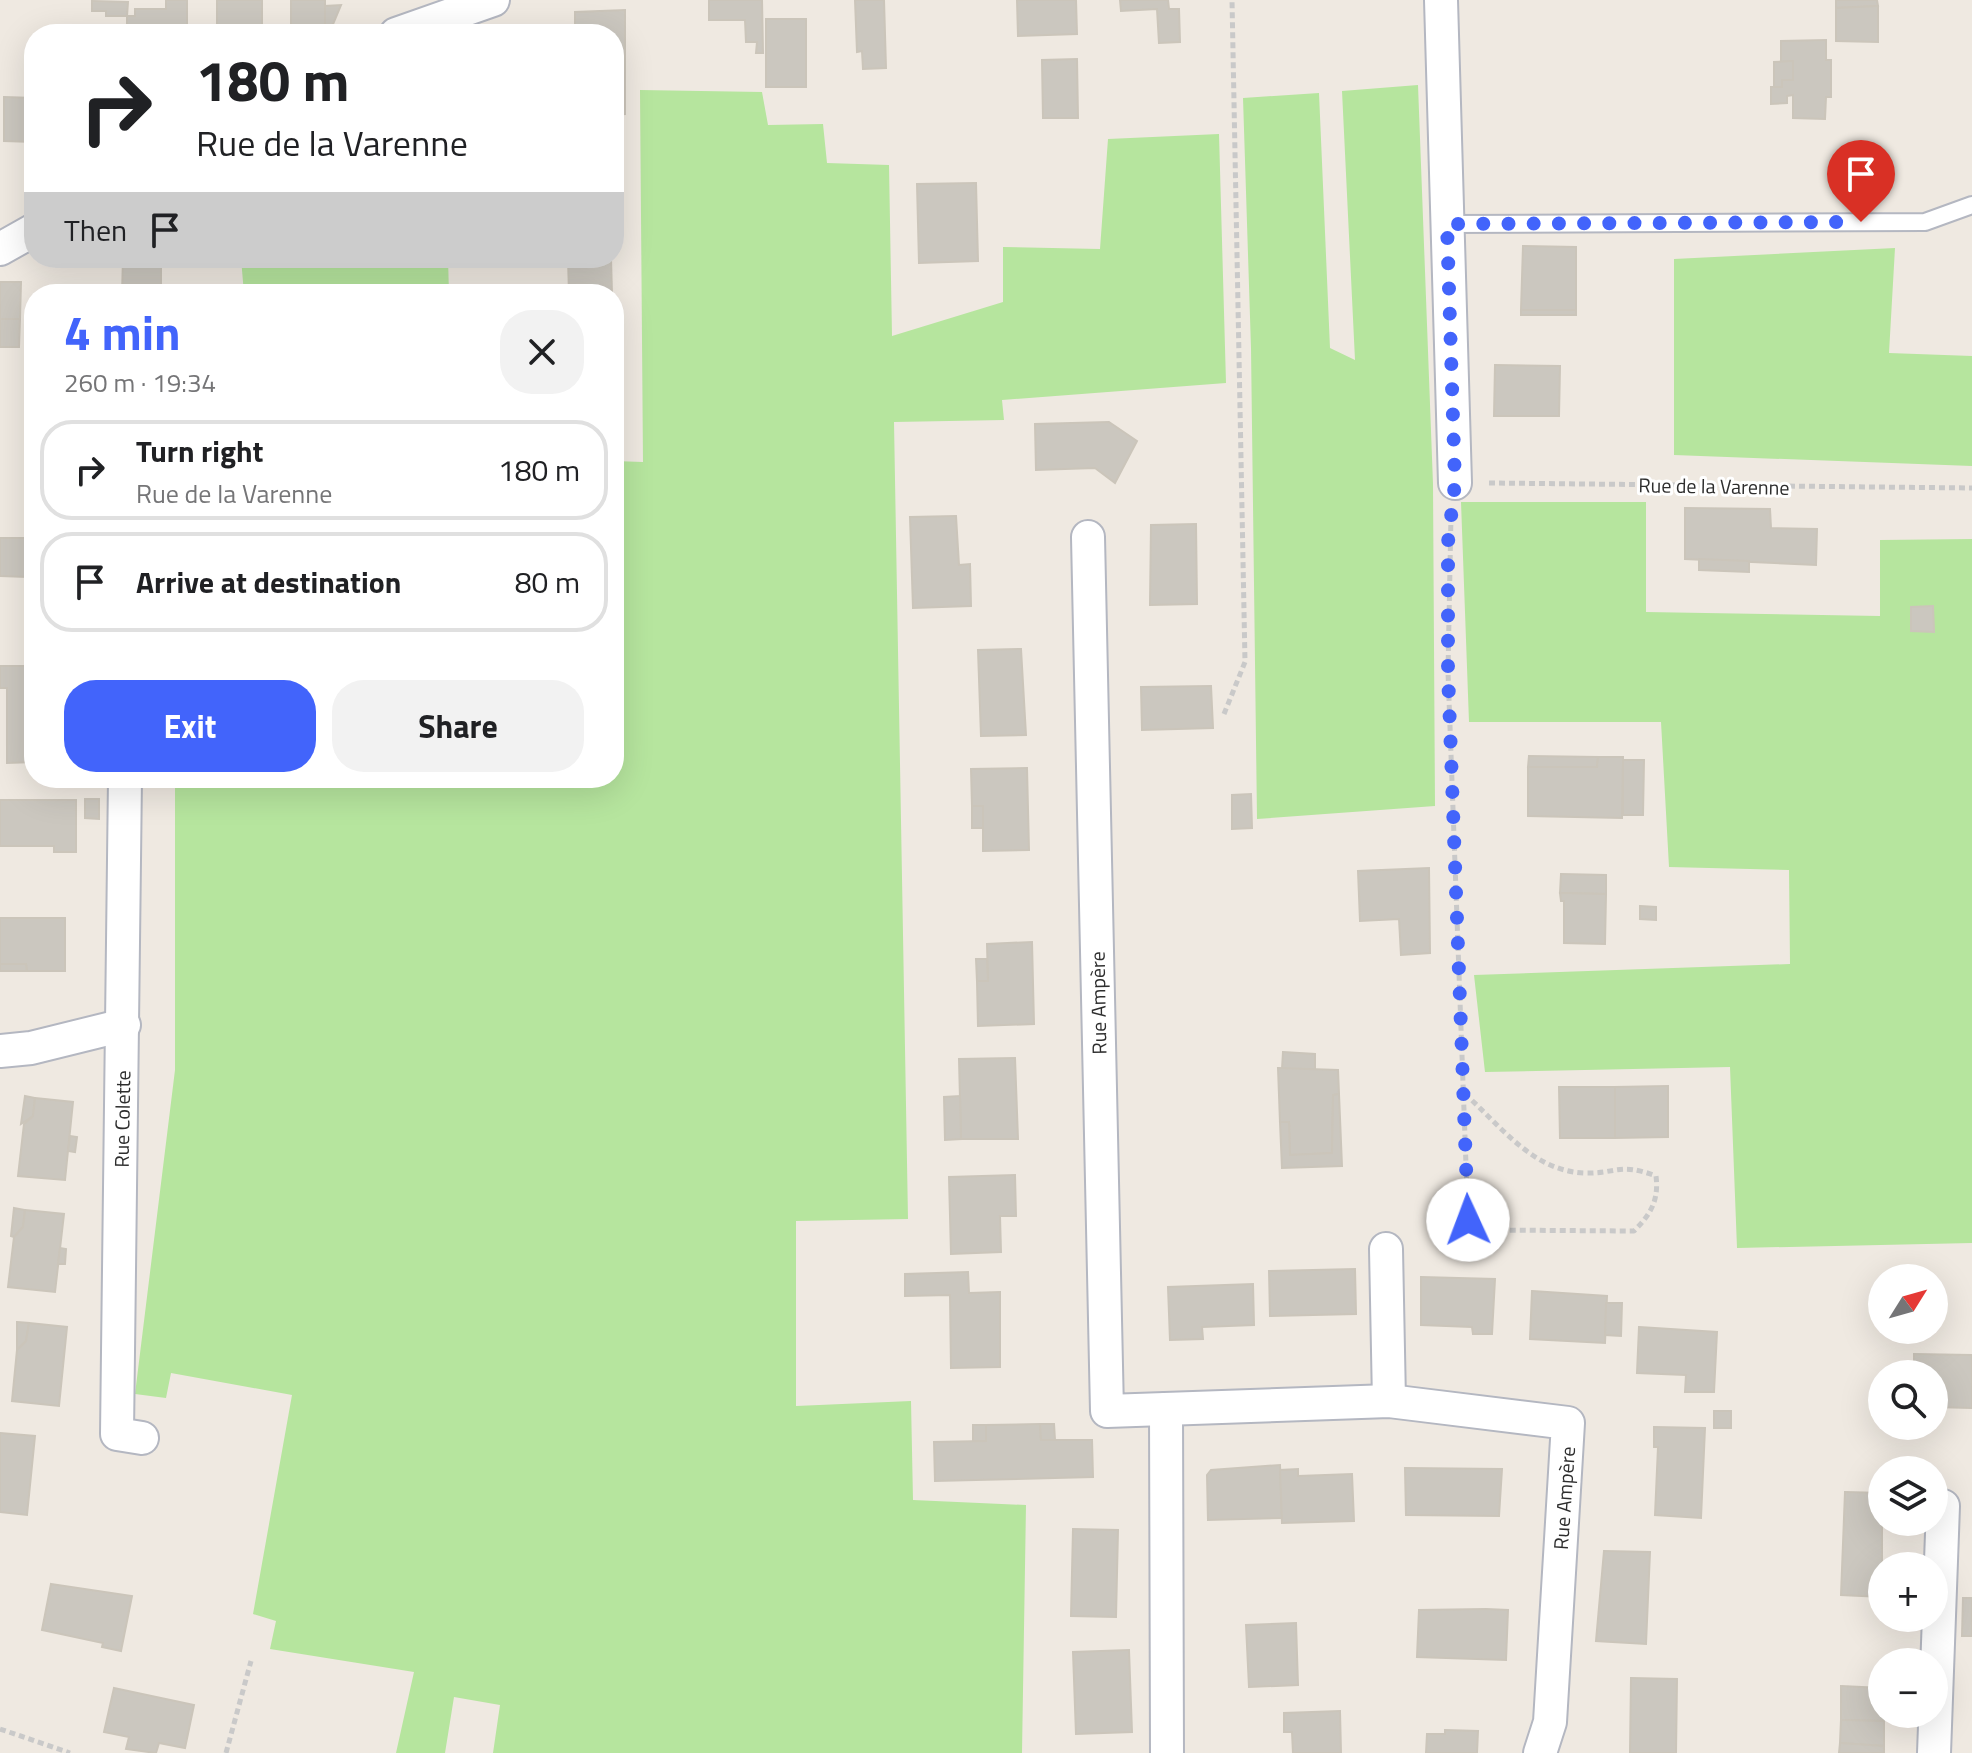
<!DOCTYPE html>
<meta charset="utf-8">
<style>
body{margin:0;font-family:"Titillium Web",sans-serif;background:#f2f2f2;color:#202124;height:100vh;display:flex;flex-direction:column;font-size:30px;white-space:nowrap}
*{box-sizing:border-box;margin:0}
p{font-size:26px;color:#757577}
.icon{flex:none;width:44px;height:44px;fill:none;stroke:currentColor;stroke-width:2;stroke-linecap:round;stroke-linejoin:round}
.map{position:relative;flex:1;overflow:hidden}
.drawer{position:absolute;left:24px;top:284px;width:600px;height:504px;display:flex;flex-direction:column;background:#fff;border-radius:32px;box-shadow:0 8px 32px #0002}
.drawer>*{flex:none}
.hud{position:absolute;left:24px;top:24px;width:600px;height:244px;border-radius:32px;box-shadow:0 8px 32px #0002;background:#fff;color:#202124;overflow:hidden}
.needle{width:52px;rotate:53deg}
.tools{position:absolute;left:1868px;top:1264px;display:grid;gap:16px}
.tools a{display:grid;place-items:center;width:80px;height:80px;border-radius:50%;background:#fff;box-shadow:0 8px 32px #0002;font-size:40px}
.pin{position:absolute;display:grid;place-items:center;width:68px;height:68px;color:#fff;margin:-82px -34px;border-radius:50% 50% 50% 0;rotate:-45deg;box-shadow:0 0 8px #0007}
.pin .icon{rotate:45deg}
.me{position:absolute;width:88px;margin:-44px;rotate:358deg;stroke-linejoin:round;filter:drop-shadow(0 0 6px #0008)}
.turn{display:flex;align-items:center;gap:28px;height:168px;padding:0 40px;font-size:36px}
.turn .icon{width:104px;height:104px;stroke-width:2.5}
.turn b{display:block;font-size:56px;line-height:68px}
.then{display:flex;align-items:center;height:76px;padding:0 40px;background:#0003;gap:16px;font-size:30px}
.round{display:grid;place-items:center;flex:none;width:84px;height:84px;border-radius:32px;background:#f2f2f2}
.headline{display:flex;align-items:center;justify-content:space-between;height:136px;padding:0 40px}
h1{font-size:48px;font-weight:700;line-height:60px;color:#4264fb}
.primary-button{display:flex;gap:16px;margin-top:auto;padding:16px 40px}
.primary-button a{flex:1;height:92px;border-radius:32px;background:#4264fb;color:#fff;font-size:32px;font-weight:700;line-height:92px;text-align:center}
.primary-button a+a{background:#f2f2f2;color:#202124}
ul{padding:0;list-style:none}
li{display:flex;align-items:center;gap:24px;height:100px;margin:0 16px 12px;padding:0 24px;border:4px solid #e0e0e0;border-radius:32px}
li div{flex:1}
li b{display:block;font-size:30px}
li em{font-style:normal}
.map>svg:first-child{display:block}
.green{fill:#b6e59e}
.building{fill:#cbc7bf;stroke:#cbc5ba;stroke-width:2}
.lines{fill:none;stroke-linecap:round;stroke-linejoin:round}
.service-casing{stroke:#b4b7c1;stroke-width:20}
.minor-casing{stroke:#b4b7c1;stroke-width:36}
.path{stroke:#c9c9c9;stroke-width:5;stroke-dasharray:6 4;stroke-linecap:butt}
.service{stroke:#fff;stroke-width:16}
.minor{stroke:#fff;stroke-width:32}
.route{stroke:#4264fb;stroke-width:14;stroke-dasharray:0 25.2}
.labels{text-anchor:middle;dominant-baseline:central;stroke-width:6;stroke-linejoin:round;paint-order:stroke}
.street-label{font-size:20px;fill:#2e2e2e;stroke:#fff}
</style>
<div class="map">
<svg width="1972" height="1753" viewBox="0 0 1972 1753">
<rect width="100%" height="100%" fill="#efe9e1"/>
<g class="green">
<polygon points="1418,85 1433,484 1435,806 1257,819 1251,348 1243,98 1319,93 1330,348 1355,360 1342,91"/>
<polygon points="640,90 762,92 768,125 823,124 827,163 889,165 892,336 1003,302 1003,247 1100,249 1108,139 1219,134 1226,383 1002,400 1004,420 894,422 908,1219 796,1221 796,1406 911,1401 913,1500 1026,1505 1022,1753 493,1753 500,1705 454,1697 445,1753 396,1753 414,1672 270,1649 276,1621 253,1614 292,1395 171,1373 166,1398 135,1394 175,1070 175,778 614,778 614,461 643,462"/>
<polygon points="1895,248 1889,353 1972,356 1972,466 1674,455 1674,259"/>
<polygon points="241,258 448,258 449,294 244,294"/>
<polygon points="1461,502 1646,502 1646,612 1880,616 1880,540 1972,539 1972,1243 1737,1248 1730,1067 1485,1072 1474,975 1790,964 1789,870 1669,867 1661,722 1469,722"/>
</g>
<g class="building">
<polygon points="166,0 187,0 187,34 127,31 127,16 135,16 135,9 166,9"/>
<rect x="217" y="0" width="45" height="34"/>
<polygon points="291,0 325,0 325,32 291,34"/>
<polygon points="709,0 762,0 763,53 756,53 757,42 746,42 745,20 709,20"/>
<polygon points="855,0 884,0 886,68 863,69 862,51 857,52"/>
<polygon points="1017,0 1076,0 1077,34 1018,36"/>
<polygon points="1120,0 1168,0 1169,9 1179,9 1180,42 1159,43 1157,9 1121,11"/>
<polygon points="1836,0 1877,0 1878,6 1836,8"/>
<polygon points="92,1 128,2 127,16 106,16 106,11 92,11"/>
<polygon points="341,5 331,29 325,32 325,6"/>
<polygon points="1878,6 1878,42 1836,41 1836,8"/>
<polygon points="625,10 625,114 614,115 614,34 575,34 575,12"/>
<rect x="766" y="19" width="40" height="68"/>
<polygon points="1826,40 1826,60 1831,60 1831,97 1826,97 1825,119 1793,118 1793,95 1787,96 1787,103 1771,104 1771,87 1782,87 1782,80 1793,80 1793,61 1781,62 1781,41"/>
<polygon points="1077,59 1078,118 1043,118 1042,60"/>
<polygon points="1793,61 1793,80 1782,80 1782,87 1774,87 1774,62"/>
<polygon points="4,97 34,98 34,142 4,141"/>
<polygon points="976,183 978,261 919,263 917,184"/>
<polygon points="1523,246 1576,247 1576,310 1521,310"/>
<polygon points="123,258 161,258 161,294 122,294"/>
<polygon points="568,258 611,258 612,294 569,294"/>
<polygon points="0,282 21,282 20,319 0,319"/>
<rect x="1521" y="310" width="55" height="5"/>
<polygon points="0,319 20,319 19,347 0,347"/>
<polygon points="1495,365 1560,366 1559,416 1494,416"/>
<polygon points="1109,422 1137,441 1115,483 1095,468 1036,470 1035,424"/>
<polygon points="1685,508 1770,509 1771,528 1817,529 1816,565 1685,559"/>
<polygon points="956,516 959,565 970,564 971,606 913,608 910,517"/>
<polygon points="1196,524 1197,604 1150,605 1151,525"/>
<polygon points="0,538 27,538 27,577 0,576"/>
<polygon points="1699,559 1749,561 1749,572 1699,570"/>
<polygon points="1933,606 1934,632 1911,631 1911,607"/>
<polygon points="1021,649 1026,735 981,736 978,650"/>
<polygon points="0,666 34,666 34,762 7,763 7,688 0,688"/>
<polygon points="1211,686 1213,728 1142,730 1141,687"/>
<polygon points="1529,756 1598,757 1597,767 1528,767"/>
<polygon points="1598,757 1623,757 1622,818 1528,816 1528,767 1597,767"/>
<polygon points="1623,760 1644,760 1643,815 1623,815"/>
<polygon points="1027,768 1029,850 983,851 983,806 972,806 971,769"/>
<polygon points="1251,794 1252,828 1232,829 1232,795"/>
<polygon points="85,799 99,799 99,819 85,818"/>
<polygon points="0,800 76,800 76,852 54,852 54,846 0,846"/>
<rect x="972" y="806" width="11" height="22"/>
<polygon points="1429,868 1430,953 1401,955 1399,919 1360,921 1358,871"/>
<polygon points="1561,874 1606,875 1606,894 1560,893"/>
<polygon points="1560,893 1606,894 1605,944 1564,943 1564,901 1561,901"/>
<polygon points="1640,906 1656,907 1656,920 1640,919"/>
<polygon points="0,918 65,918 65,971 27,971 26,964 0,964"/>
<polygon points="1032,942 1034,1024 978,1026 977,981 988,981 987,944"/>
<polygon points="976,959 987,959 988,981 977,981"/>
<polygon points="0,964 26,964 27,971 0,971"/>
<polygon points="1283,1052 1315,1054 1315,1070 1282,1069"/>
<polygon points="1015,1058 1018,1139 961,1139 959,1059"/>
<polygon points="1278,1068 1338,1070 1339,1094 1333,1095 1332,1153 1290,1155 1289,1122 1280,1122"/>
<polygon points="1668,1086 1668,1137 1615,1138 1615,1087"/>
<polygon points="1559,1087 1615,1087 1615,1138 1560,1138"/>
<polygon points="1339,1094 1342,1166 1282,1168 1280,1122 1289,1122 1290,1155 1332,1153 1333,1095"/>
<polygon points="25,1096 35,1098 33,1116 21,1124"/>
<polygon points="960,1096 961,1139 945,1140 944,1097"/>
<polygon points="35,1098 73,1102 65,1180 18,1176 24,1124 33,1116"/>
<polygon points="70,1136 77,1137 75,1152 68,1151"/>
<polygon points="1015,1175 1016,1216 1000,1216 1001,1252 951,1254 949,1177"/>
<polygon points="14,1208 25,1210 23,1227 14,1237 11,1236"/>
<polygon points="25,1210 64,1214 55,1292 8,1287 14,1237 23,1227"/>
<polygon points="60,1248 66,1249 65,1264 58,1264"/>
<polygon points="1355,1269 1356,1314 1270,1316 1269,1271"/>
<polygon points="968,1272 969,1293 1000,1292 1000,1367 951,1368 950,1295 905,1296 905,1274"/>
<polygon points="1421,1277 1495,1279 1492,1334 1473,1334 1472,1327 1421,1325"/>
<polygon points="1253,1284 1254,1325 1202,1327 1203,1339 1170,1340 1168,1287"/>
<polygon points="1532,1291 1607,1296 1605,1343 1530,1339"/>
<polygon points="1606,1303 1622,1303 1621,1336 1605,1335"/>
<polygon points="17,1322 29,1323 26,1341 17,1350"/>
<polygon points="29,1323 67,1327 59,1406 12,1401 17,1350 26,1341"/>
<polygon points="1639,1327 1717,1332 1714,1392 1685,1392 1686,1375 1637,1373"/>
<polygon points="1914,1354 1972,1355 1972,1408 1934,1407 1934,1374 1914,1374"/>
<rect x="1714" y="1411" width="17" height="17"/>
<polygon points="1040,1424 1041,1440 1092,1440 1093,1477 935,1481 934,1442 986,1441 986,1425"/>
<polygon points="1040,1424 1054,1424 1055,1440 1041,1440"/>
<rect x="973" y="1425" width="13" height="16"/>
<polygon points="1654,1427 1705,1428 1701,1518 1655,1515 1658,1447 1654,1447"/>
<polygon points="0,1433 35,1436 27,1515 0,1512"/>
<polygon points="1280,1465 1282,1518 1208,1520 1207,1475 1211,1470"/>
<polygon points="1405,1468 1502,1469 1499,1516 1406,1515"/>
<polygon points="1298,1469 1298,1476 1352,1474 1354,1521 1282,1523 1280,1470"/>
<polygon points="1845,1492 1882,1493 1882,1597 1841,1595"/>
<polygon points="1073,1529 1118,1530 1116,1617 1071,1616"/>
<polygon points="1604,1551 1650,1552 1646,1644 1596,1641"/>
<polygon points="51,1584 132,1596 121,1651 102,1647 103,1643 42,1630"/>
<polygon points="1963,1598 1972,1598 1972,1636 1962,1636"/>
<polygon points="1486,1609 1508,1610 1506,1660 1417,1657 1419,1610"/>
<polygon points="1296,1623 1298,1685 1249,1687 1246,1625"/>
<polygon points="1129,1650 1132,1732 1076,1734 1073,1652"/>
<polygon points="1631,1678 1677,1679 1676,1753 1630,1753"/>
<polygon points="1841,1686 1882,1688 1884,1721 1841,1720"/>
<polygon points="114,1688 194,1705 185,1748 159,1743 156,1753 126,1749 129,1737 104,1732"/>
<polygon points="1340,1711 1341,1753 1293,1753 1292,1732 1284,1732 1284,1713"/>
<polygon points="1841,1720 1884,1721 1884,1746 1840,1743"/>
<polygon points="1445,1730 1478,1731 1477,1753 1426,1753 1427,1734 1445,1734"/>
<polygon points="1840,1743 1884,1746 1884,1753 1839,1753"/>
</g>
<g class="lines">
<g class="service-casing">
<polyline id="service" points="1447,224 1925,222 1972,205"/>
</g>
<g class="minor-casing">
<g id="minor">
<polyline points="1441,0 1455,483"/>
<polyline points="396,34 493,0"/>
<polyline points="0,249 34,230"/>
<polyline points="1088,537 1107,1411 1389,1401 1568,1423 1550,1722 1540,1753"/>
<polyline points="125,778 117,1434 142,1438"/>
<polyline points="0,1051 31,1048 124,1025"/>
<polyline points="1386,1249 1389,1401"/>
<polyline points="1166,1409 1167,1753"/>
<polyline points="1934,1753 1943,1506"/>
</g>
</g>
<g class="path">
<polyline points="1489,483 1972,488"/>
<path d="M1451 515 1448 672 1468 1220 1484 1230 1634 1231C1651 1214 1659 1200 1656 1176 1619 1162 1617 1174 1584 1173 1532 1171 1499 1124 1464 1093"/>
<polyline points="1224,714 1245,662 1232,0"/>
<polyline points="0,1729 70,1753"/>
<polyline points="226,1753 251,1661"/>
</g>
<use href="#service" class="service"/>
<use href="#minor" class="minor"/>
</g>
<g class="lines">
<polyline class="route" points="1468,1220 1448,672 1448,542 1455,483 1447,224 1861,222"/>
</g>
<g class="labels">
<g class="street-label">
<text transform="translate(1714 486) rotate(1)">Rue de la Varenne</text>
<text transform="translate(1098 1003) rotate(-91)">Rue Ampère</text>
<text transform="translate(122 1119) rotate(-89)">Rue Colette</text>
<text transform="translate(1564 1498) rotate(-86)">Rue Ampère</text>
</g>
</g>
</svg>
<div class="tools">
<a><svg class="needle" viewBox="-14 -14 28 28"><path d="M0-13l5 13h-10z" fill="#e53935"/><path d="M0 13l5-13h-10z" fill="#757577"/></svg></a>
<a><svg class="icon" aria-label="search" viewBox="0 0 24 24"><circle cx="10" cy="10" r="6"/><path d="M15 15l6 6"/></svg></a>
<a><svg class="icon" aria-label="layers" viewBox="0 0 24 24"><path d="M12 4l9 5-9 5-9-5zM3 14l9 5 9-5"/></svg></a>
<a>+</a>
<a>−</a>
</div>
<div class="pin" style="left:1861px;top:222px;background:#d93025"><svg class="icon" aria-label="arrive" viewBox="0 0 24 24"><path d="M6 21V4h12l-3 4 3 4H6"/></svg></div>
<svg class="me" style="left:1468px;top:1220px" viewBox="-20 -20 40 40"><circle r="19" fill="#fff"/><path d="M0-13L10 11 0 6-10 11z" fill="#4264fb"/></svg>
<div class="hud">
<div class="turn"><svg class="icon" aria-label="right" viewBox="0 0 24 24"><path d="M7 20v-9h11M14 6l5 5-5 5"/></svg><div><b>180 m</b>Rue de la Varenne</div></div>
<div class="then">Then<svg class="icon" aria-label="arrive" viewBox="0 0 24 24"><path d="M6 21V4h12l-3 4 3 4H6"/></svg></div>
</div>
<section class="drawer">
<div class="headline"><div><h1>4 min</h1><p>260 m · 19:34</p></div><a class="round"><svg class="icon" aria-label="close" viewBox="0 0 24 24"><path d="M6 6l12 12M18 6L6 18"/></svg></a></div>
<ul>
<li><svg class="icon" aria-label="right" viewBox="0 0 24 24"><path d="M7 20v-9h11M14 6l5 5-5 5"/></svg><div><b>Turn right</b><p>Rue de la Varenne</p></div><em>180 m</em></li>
<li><svg class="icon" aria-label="arrive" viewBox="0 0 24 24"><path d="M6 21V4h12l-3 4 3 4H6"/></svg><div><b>Arrive at destination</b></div><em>80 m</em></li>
</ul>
<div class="primary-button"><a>Exit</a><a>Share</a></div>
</section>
</div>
